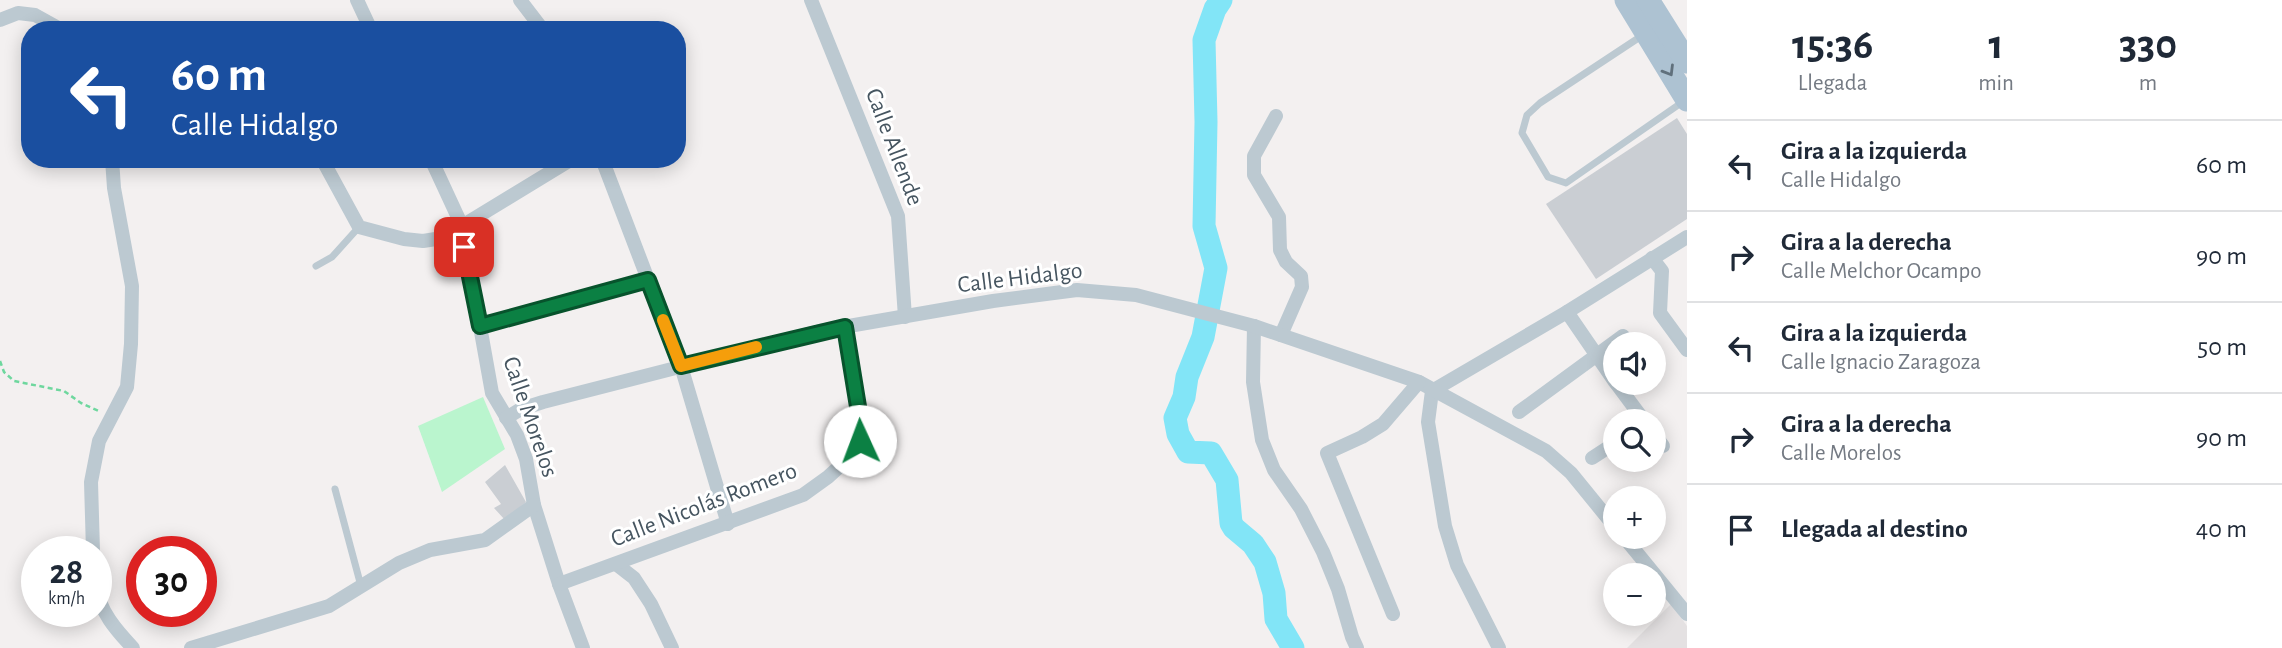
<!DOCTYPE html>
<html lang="es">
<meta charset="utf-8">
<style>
body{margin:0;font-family:"Alegreya Sans",sans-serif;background:#f2f2f3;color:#1f2937;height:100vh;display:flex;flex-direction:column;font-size:26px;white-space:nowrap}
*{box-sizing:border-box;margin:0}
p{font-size:23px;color:#747a83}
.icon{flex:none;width:38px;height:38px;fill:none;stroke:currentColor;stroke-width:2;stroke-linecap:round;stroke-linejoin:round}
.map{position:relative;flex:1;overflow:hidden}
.drawer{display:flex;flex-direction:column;background:#fff;width:595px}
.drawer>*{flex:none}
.guide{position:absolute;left:21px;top:21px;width:665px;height:147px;border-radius:28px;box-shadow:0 4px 18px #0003;background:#1a4fa0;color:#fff;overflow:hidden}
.fabs{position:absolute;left:1603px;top:332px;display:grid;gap:14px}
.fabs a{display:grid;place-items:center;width:63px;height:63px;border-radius:50%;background:#fff;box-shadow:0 4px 18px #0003;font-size:35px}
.speed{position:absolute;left:21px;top:536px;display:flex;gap:14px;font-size:35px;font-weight:700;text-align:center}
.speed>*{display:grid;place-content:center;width:91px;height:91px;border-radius:50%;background:#fff;box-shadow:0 4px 18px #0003;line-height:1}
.speed small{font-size:18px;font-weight:400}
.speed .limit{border:10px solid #d22;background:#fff;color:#111}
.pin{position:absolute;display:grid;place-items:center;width:60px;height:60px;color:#fff;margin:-30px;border-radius:14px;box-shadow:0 4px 10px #0006}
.me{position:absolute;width:77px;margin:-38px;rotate:358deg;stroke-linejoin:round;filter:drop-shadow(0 0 5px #0008)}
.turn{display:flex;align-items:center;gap:24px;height:147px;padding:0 35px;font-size:32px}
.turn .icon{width:91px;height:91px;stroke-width:2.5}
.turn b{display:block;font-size:49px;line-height:60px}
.eta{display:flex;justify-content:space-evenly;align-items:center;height:119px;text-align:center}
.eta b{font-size:42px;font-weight:600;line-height:49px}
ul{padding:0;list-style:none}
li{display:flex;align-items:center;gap:21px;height:91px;padding:0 35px;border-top:2px solid #e0e1e3}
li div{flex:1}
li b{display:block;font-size:26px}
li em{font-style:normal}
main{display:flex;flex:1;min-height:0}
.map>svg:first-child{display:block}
.education{fill:#e4e1e2}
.green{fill:#baf5ce}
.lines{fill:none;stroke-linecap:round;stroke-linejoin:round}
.river{stroke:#82e5f7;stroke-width:23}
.building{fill:#caced3}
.path{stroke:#6ed79e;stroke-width:2.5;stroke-dasharray:5 3.5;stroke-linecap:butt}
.service{stroke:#bcc9d1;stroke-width:7}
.minor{stroke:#bcc9d1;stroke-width:14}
.primary{stroke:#adc2d2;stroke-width:23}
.oneway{stroke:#60707c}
.route-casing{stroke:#07532c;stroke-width:18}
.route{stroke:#0b8043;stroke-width:12}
.slow{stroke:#f59e0b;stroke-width:12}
.labels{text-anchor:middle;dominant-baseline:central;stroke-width:6;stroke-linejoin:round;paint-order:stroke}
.street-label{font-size:24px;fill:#465560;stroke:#fff}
</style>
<main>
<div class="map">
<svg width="1687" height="648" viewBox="0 0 1687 648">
<rect width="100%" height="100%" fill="#f3f0f0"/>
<polygon class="education" points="1671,604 1687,626 1687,648 1627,648"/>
<polygon class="green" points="483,397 505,449 442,492 418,426"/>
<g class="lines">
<polyline class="river" points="1221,0 1215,9 1204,40 1206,122 1204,226 1216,268 1203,337 1187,377 1184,397 1175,418 1178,434 1188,452 1211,453 1227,480 1231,523 1234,528 1253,544 1265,562 1274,593 1276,619 1293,648"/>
</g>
<g class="building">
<polygon points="1677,118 1687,134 1687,219 1596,279 1546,204"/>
<polygon points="505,465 526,502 505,520 494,508 501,504 485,482"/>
</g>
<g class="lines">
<polyline class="path" points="0,361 4,372 14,381 64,391 81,403 101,412"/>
<g class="service">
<polyline points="1643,35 1540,103 1527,115 1522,133 1548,177 1566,183 1684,101"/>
<polyline points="316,266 332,257 359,227"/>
<polyline points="335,489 361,586"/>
</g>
<g class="minor">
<polyline points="357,0 371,30"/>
<polyline points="520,0 543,30"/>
<polyline points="811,0 898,216 905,317"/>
<polyline points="0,20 18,13 35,15 62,30"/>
<polyline points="1276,116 1254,156 1254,175 1279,217 1280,250 1286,262 1301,276 1302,287 1281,335"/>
<polyline points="322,159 359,227 404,239 423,241 442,238 464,247"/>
<polyline points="431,159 462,226 492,393 517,435 526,459 534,505 559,584 583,648"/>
<polyline points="602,159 681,366 728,524"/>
<polyline points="462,226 572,159"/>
<polyline points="1652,258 1662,271 1660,313 1687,350"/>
<polyline points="1567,312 1615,382"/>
<polyline points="480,326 648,280"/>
<polyline points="1254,326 1253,382 1262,440 1274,470 1301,509 1323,552 1338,589 1352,637 1357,648"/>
<polyline points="1616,383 1645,422"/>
<polyline points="1432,391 1567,312 1687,237"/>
<polyline points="1432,391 1428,422 1445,526 1457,565 1499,648"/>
<polyline points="1519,412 1623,336"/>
<polyline points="506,418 521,409 543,402 820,331 993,301 1077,290 1136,295 1254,326 1419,382 1546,451 1571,473 1615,527"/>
<polyline points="1654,434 1663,446"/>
<polyline points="1592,458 1615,443"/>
<polyline points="1624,537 1687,614"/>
<polyline points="93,551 91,482 99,441 127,387 131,344 132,286 114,188 112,159"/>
<polyline points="616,564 634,578 651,604 672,648"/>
<polyline points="559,584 803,495 828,477 851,456 860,441 861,425 845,327"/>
<path d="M96 586C99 611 117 631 133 648"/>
<polyline points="1393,614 1327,453 1362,437 1383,424 1419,382"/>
<polyline points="191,648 329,606 399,563 430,550 485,540 534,505"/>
</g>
<g class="primary">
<polyline points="1626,0 1687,100"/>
<polyline points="1648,0 1687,62"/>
</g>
</g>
<defs><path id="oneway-chevron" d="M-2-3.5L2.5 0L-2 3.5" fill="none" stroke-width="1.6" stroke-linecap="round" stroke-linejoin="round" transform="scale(1.75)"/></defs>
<use class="oneway" href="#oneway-chevron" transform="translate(1669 71) rotate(59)"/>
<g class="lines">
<g class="route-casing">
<polyline id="route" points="464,247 480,326 648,280 681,366 845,327 861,425 860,441"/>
</g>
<use href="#route" class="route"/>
<polyline class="slow" points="663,320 681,366 756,347"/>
</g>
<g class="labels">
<g class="street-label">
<text transform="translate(894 147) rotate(69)">Calle Allende</text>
<text transform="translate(1020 278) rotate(-7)">Calle Hidalgo</text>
<text transform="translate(530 417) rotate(71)">Calle Morelos</text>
<text transform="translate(704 505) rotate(-21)">Calle Nicolás Romero</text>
</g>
</g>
</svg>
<div class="fabs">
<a><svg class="icon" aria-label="sound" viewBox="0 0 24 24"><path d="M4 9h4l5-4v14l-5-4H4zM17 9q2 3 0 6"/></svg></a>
<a><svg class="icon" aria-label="search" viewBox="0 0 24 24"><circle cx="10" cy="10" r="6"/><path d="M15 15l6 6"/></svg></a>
<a>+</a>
<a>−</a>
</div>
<div class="speed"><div>28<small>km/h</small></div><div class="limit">30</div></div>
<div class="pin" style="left:464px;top:247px;background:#d93025"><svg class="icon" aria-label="arrive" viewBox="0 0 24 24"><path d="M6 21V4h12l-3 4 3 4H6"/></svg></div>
<svg class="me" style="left:860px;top:441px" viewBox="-20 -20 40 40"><circle r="19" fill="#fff"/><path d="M0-13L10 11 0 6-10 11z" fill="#0b8043"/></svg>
<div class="guide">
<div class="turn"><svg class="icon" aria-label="left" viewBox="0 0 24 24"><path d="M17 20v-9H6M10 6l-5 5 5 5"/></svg><div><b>60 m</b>Calle Hidalgo</div></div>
</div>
</div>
<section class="drawer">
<div class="eta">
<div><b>15:36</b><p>Llegada</p></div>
<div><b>1</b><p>min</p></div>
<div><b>330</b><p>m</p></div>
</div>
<ul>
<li><svg class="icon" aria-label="left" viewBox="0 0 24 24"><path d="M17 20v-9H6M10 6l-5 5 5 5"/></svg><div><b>Gira a la izquierda</b><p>Calle Hidalgo</p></div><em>60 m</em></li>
<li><svg class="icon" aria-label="right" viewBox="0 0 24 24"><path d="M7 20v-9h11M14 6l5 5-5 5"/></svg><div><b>Gira a la derecha</b><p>Calle Melchor Ocampo</p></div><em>90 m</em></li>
<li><svg class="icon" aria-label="left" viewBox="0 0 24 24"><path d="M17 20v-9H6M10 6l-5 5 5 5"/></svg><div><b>Gira a la izquierda</b><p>Calle Ignacio Zaragoza</p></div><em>50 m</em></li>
<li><svg class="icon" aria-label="right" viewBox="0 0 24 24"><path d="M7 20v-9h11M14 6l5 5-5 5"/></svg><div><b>Gira a la derecha</b><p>Calle Morelos</p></div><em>90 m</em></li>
<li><svg class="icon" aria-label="arrive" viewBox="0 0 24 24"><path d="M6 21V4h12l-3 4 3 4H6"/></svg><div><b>Llegada al destino</b></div><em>40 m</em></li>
</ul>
</section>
</main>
